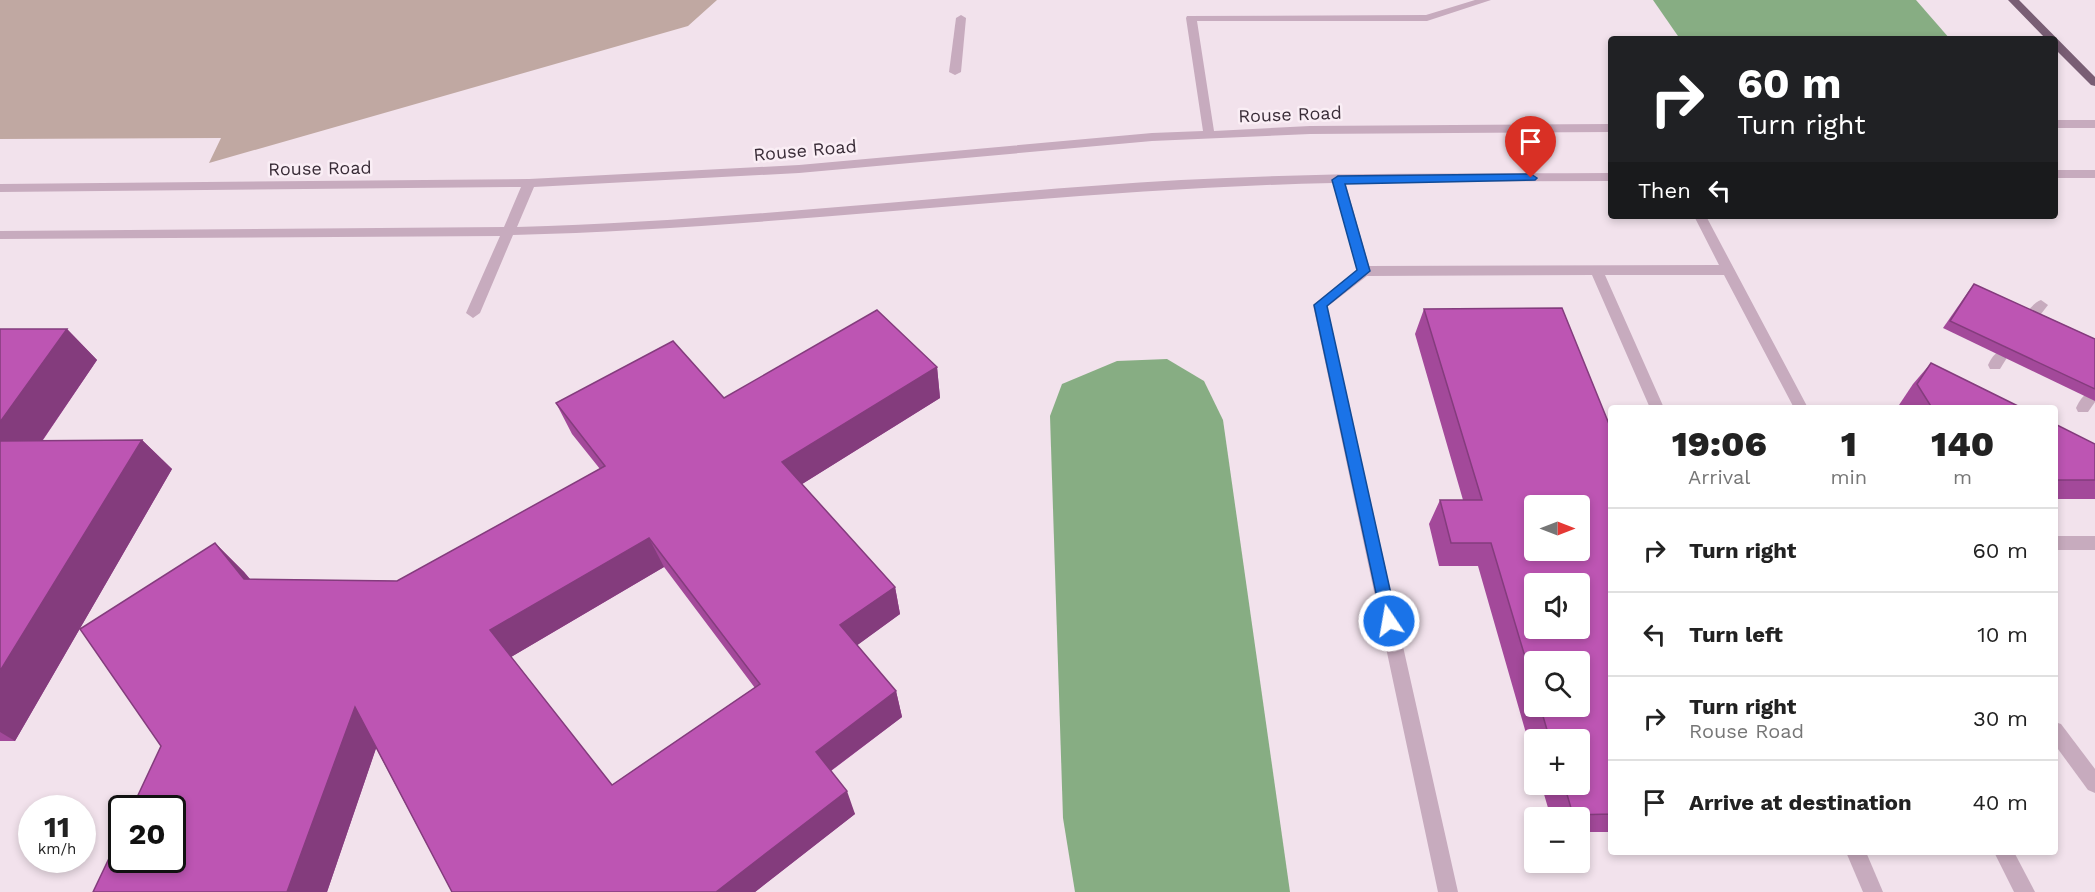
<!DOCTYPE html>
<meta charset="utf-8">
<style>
body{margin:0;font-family:"Work Sans",sans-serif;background:#f2f2f2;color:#222;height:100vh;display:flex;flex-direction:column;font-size:22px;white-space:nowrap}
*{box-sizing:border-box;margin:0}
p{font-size:20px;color:#767676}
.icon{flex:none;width:33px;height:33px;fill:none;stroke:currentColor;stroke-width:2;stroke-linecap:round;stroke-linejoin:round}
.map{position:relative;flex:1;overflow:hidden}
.drawer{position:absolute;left:1608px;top:405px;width:450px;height:450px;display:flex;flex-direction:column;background:#fff;border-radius:6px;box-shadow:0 3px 9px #0003}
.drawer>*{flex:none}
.hud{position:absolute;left:1608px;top:36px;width:450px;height:183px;border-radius:6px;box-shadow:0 3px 9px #0003;background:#202124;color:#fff;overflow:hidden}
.needle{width:39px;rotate:90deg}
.tools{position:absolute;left:1524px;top:495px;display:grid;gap:12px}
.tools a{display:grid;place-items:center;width:66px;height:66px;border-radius:6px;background:#fff;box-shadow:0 3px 9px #0003;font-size:30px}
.speed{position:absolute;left:18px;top:795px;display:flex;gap:12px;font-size:30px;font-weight:700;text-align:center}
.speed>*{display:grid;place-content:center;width:78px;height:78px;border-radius:50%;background:#fff;box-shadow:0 3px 9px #0003;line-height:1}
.speed small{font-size:15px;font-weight:400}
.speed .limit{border:3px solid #111;border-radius:9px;background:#fff;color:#111}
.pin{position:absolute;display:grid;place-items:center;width:51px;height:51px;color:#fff;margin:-62px -26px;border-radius:50% 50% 50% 0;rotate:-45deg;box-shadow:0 0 6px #0007}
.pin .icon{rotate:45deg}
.me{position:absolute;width:66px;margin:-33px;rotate:348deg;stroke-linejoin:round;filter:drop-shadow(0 0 4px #0008)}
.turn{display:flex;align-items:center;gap:21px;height:126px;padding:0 30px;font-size:27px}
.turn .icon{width:78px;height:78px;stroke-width:2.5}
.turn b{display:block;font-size:42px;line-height:51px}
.then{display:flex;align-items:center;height:57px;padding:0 30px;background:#0003;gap:12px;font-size:22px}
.eta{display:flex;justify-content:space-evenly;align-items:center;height:102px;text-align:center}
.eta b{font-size:36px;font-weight:800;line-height:42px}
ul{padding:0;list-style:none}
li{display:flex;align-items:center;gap:18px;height:84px;padding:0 30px;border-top:2px solid #e0e0e0}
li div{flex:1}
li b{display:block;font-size:22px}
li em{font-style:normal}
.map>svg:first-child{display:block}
.green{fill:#c0a8a2}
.water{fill:#87ad83}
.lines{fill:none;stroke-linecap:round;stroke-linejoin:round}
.minor{fill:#c7abbe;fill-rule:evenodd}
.major{fill:#795e74;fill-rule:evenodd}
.wall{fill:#a3499a;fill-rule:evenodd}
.shaded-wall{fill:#843c7d}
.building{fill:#bd55b3;stroke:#843c7d;stroke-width:1.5;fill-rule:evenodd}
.route{fill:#1a73e8;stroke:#114b97;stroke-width:1.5}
.labels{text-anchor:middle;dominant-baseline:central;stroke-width:5;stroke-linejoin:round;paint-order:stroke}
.street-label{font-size:18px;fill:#392c37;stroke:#faeef5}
</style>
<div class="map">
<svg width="2095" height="892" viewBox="0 0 2095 892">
<rect width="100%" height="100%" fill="#f2e2ec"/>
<polygon class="green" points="0,0 717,0 688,26 209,163 221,138 0,139"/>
<g class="water">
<polygon points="1653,0 1916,0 1950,39 1680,39"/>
<polygon points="1167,359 1204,381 1223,420 1290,892 1075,892 1063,818 1050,416 1062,384 1117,361"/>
</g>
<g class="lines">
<g class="minor">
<path d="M1475 0H1491L1427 21H1197L1214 131 1310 126 1611 124V132L1310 134 1152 141 799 173 534 187 517 227C739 221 959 193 1181 180 1324 172 1468 174 1611 173V181L1345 182 1369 266 1719 265 1694 216H1706L1808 408H1794L1724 275H1605L1664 408H1650L1592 275 1367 276 1327 307 1458 892H1438L1313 305 1357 270 1333 183C1059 189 787 228 513 235L480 313 473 318 466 313 500 236 0 239V231L504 227 521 187 0 192V184L529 179 799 165 1152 133 1203 131 1186 18 1187 16 1426 15Z"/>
<polygon points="961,15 966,18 961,72 955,75 949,72 956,18"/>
<rect x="2055" y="120" width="40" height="8"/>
<rect x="2055" y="170" width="40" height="8"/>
<path d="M2041 300 2048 305 2034 323H2024L2022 320C2026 313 2033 303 2041 300Z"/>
<path d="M2001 351 2008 356 2000 369H1990L1988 365C1991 359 1994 353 2001 351Z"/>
<path d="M2090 392 2095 394V402L2088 412H2078L2076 408C2079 401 2083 395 2090 392Z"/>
<rect x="2055" y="536" width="40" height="14"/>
<polygon points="2055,722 2061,724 2095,769 2095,793 2088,790 2055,745"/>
<polygon points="1846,852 1866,852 1883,892 1863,892"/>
<polygon points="1994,852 2014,852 2035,892 2014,892"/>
</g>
<polygon class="major" points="2008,0 2019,0 2095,77 2095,86 2091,85 2055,49 2055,39 2046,39"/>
</g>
<g class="wall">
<polygon points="1974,284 2095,339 2095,401 1943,328 1968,292"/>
<path d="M1424 309 1611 429V832H1580V818H1551L1541 784H1580V740H1534V761L1478 566H1439L1429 524 1440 500H1463L1415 334ZM1534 662 1580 706H1534Z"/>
<polygon points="0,329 67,329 97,360 43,440 142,440 172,469 15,741 0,741"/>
<polygon points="1931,363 2022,408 1901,408 1899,405 1913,384"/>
<path d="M937 367 940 398 802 484 895 587 900 614 857 645 896 691 902 717 831 771 855 814 755 892H452L376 748 327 892 161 746 215 543 244 572 250 579 397 581 600 469 572 434 556 403 724 398ZM664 567 755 688 612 785 511 657Z"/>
<polygon points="2055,424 2095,444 2095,499 2055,499"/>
</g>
<g class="shaded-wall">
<polygon points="67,329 97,360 22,470 0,452 0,422"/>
<polygon points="937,367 940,398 791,491 782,462"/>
<polygon points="142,440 172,469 15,741 0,732 0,671"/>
<polygon points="649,538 664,567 511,657 490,630"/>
<polygon points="215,543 244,572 273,607 244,579"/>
<polygon points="895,587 900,614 848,652 840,625"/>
<polygon points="896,691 902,717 825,775 816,752"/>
<polygon points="355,707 382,731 327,892 287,892"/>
<polygon points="847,791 855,814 755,892 716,892"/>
</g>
<g class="building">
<polygon points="1974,284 2095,339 2095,389 1950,321"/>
<path d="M1562 308 1611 429V814L1573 815 1564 784H1580V740H1550L1540 706H1580V662H1534V687L1491 543H1451L1440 500H1482L1424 309ZM1534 506H1580V550H1534ZM1534 584H1580V628H1534Z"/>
<path d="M877 310 937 367 782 462 895 587 840 625 896 691 816 752 847 791 716 892H452L355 707 287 892H93L122 831V860H172V808H132L161 746 80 629 215 543 244 579 397 581 605 466 556 403 673 341 724 398ZM649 538 760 684 612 785 490 630Z"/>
<polygon points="0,329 67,329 0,422"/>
<polygon points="1931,363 2022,408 1932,408 1917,384"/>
<polygon points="2055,424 2095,444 2095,480 2055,480"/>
<polygon points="142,440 0,671 0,441"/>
</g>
<polygon class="route" points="1531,174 1537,178 1535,180 1345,184 1370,271 1327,306 1397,621 1395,626 1389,628 1384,626 1382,621 1314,305 1357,270 1332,180 1338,176"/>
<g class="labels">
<g class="street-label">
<text transform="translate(1290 114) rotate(-2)">Rouse Road</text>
<text transform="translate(805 150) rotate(-5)">Rouse Road</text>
<text transform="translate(320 168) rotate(-1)">Rouse Road</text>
</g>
</g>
</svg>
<div class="tools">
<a><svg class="needle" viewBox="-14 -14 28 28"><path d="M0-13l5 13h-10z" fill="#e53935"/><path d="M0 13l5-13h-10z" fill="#767676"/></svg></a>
<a><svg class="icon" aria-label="sound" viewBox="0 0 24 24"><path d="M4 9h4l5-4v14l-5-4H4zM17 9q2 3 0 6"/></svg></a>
<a><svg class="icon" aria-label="search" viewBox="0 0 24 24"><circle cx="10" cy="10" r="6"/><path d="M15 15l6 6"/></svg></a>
<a>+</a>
<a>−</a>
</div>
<div class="speed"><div>11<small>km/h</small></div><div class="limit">20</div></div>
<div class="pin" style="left:1531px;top:178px;background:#d93025"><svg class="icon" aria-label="arrive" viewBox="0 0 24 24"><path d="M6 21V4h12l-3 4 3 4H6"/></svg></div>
<svg class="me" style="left:1389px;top:621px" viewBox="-20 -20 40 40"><circle r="17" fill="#1a73e8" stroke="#fff" stroke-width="3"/><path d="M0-11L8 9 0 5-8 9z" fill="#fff"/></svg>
<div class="hud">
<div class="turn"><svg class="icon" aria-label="right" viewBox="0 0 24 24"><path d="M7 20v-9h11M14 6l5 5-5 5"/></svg><div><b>60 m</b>Turn right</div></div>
<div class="then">Then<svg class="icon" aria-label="left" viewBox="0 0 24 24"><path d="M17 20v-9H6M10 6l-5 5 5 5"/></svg></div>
</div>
<section class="drawer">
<div class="eta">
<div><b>19:06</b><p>Arrival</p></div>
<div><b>1</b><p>min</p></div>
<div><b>140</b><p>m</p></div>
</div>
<ul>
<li><svg class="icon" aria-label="right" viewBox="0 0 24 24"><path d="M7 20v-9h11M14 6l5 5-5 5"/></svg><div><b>Turn right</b></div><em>60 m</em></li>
<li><svg class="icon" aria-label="left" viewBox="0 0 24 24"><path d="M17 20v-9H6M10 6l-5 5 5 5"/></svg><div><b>Turn left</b></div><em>10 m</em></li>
<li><svg class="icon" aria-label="right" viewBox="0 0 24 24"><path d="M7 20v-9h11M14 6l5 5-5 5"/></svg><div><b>Turn right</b><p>Rouse Road</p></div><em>30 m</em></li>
<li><svg class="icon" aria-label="arrive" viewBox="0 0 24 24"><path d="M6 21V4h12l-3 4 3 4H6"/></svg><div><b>Arrive at destination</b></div><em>40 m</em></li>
</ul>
</section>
</div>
